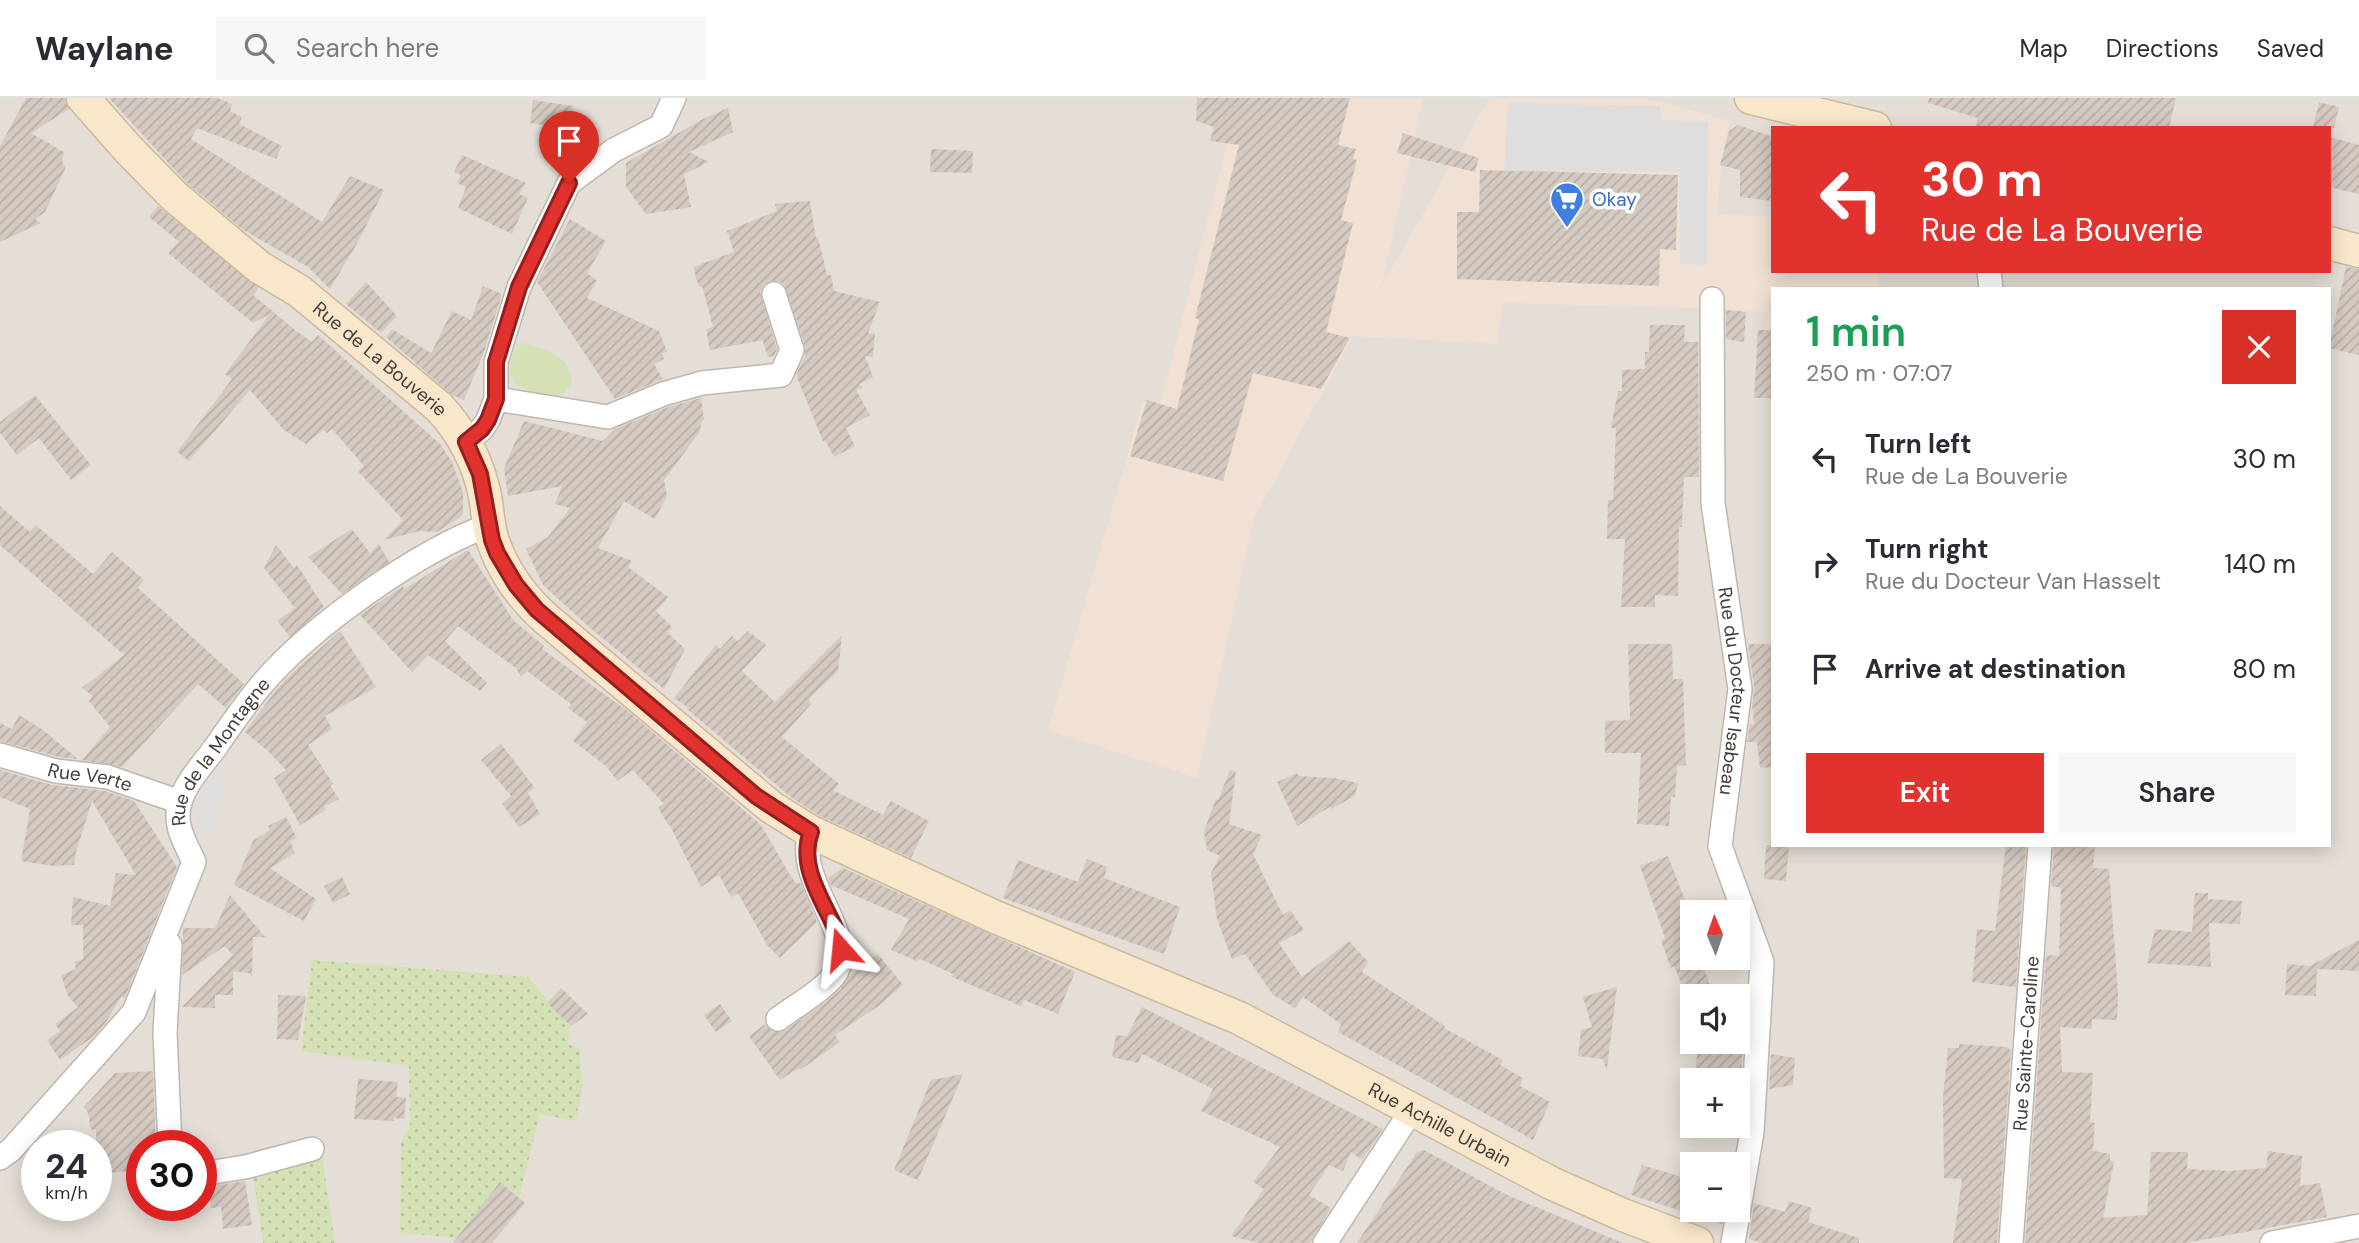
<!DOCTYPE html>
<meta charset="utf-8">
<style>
body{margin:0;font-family:"DM Sans",sans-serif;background:#f7f7f7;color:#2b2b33;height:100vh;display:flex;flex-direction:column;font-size:26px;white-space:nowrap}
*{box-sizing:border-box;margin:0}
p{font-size:23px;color:#7c7c81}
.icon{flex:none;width:38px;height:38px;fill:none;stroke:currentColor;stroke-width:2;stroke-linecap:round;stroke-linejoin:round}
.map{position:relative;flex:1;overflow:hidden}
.panel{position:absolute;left:1771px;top:189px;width:560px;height:560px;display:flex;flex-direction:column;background:#fff;border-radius:0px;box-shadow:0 4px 18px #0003}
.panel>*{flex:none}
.top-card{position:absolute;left:1771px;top:28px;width:560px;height:147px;border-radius:0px;box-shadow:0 4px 18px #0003;background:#e2322e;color:#fff;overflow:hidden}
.needle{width:46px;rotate:358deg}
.tools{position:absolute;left:1680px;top:802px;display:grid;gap:14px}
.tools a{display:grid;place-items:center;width:70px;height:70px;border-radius:0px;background:#fff;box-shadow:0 4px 18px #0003;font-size:35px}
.speed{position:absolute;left:21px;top:1032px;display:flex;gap:14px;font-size:35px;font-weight:700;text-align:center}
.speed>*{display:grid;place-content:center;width:91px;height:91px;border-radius:50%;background:#fff;box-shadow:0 4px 18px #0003;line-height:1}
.speed small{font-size:18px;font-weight:400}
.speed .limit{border:10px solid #d22;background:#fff;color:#111}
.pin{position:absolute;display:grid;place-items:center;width:60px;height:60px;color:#fff;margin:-72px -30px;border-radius:50% 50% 50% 0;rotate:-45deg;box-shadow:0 0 7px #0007}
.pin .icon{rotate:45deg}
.me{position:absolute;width:77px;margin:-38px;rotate:342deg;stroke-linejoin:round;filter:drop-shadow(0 0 5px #0008)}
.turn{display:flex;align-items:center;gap:24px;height:147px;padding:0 35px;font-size:32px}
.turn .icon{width:91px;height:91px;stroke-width:2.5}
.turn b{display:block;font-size:49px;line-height:60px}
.round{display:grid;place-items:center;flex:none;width:74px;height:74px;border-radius:0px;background:#f7f7f7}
.head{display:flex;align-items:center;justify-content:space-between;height:119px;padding:0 35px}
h1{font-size:42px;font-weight:600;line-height:52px;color:#1e9e55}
.button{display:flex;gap:14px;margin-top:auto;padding:14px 35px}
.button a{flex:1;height:80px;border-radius:0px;background:#e2322e;color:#fff;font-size:28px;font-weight:600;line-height:80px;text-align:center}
.button a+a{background:#f7f7f7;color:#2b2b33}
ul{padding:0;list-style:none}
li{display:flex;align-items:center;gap:21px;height:105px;padding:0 35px}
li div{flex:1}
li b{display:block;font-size:26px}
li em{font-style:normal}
header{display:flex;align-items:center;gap:42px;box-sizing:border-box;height:98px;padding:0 35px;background:#fff;border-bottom:2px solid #e1e1e2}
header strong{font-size:33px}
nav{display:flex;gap:38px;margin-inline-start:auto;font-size:24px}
.search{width:490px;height:63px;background:#f7f7f7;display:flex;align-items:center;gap:18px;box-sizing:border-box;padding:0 24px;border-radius:0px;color:#7c7c81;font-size:26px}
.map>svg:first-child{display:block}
.residential{fill:#e5ded6;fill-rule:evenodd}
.commercial{fill:#f1e1d4}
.grass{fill:url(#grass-dots)}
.green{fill:#d3e1b4}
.parking{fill:#e0dedc}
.building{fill:url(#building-hatch)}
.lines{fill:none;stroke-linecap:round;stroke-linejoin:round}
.street-casing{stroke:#bfb7ae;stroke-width:26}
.secondary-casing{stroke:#ccb99b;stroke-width:35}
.street{stroke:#fff;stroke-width:23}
.secondary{stroke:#f8e7ca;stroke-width:32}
.route-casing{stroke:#93201e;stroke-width:18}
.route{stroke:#e2322e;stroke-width:12}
.labels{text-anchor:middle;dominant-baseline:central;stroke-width:7;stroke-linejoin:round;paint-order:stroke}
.shop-label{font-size:19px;fill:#366cbe;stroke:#fff;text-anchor:start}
.street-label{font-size:19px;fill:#443d37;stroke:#fff}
</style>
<header>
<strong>Waylane</strong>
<div class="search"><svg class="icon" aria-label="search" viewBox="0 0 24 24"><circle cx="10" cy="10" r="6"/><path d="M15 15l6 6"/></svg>Search here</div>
<nav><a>Map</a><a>Directions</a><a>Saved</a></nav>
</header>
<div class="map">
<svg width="2359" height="1145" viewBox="0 0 2359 1145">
<defs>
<pattern id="grass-dots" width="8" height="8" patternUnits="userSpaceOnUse" patternTransform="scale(1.75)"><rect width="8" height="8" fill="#d3e1b4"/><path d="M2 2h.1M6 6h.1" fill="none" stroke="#b6c29b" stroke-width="1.8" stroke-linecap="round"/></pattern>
<pattern id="building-hatch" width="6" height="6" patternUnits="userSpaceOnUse" patternTransform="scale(1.75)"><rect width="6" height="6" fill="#d5cac1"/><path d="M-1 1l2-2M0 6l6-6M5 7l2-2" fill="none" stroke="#b8aea6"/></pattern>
</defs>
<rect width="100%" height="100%" fill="#f2ede7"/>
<path class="residential" d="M0 0H2359V1145H0ZM1773 30H2329V173H1773ZM1773 191H2329V747H1773ZM1692 814H1738V859H1692ZM1692 898H1738V943H1692ZM1692 982H1738V1027H1692ZM37 1048H96V1108H37ZM142 1048H201V1108H142ZM1692 1066H1738V1111H1692Z"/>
<polygon class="commercial" points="1239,0 1423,0 1383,182 1378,194 1490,0 1644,0 1730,23 1721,67 1717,117 1773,118 1773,173 1879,173 1879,191 1773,191 1773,254 1764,253 1767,214 1666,209 1502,205 1498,246 1353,238 1254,420 1197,680 1048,632 1143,304 1160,307"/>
<g class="grass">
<polygon points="312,862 528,879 569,927 568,945 580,951 582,995 575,1023 540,1016 519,1100 500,1085 459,1140 400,1135 401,1044 410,1028 409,968 301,953"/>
<polygon points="322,1057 335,1145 263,1145 253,1075"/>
</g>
<path class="green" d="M520 245C544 249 569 256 572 284 569 288 566 294 561 297 555 301 547 298 540 296 509 290 501 271 520 245Z"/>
<g class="parking">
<polygon points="1508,5 1660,8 1661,22 1708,23 1707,167 1680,166 1679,74 1504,74"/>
<polygon points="204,677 223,682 221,711 214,736 194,731"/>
</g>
<g class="building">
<polygon points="26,0 65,0 69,11 31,35 64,54 62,64 66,69 45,114 35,121 41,125 0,144 0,48"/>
<polygon points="109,0 217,0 232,6 230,13 242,19 239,26 282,48 276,61 197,30 191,41 322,124 350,78 384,92 358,144 330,191 308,169 242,131 186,84"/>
<polygon points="1197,0 1350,0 1338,47 1356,51 1353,61 1357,62 1341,122 1353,125 1326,234 1350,240 1321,291 1253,275 1223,383 1130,358 1147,302 1177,311 1199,221 1195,220 1239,47 1210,43 1214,29 1196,23"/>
<polygon points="1929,0 2176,0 2169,30 1975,30 1978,20 1928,5"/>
<polygon points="533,2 573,8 570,31 530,25"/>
<polygon points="2319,4 2339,9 2334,30 2313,30"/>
<polygon points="728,10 733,34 689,54 709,64 684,76 691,109 646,116 626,89 626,65 701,22"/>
<polygon points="1738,27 1773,39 1772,103 1740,99 1740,72 1720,67 1729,33"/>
<polygon points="1403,35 1479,60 1475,74 1397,55"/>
<polygon points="2329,39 2359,47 2359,96 2329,89"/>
<polygon points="931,51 973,53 972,75 930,74"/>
<polygon points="462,57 526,85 519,96 528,100 512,136 458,110 466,89 457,85 461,77 454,74"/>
<polygon points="1480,72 1678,77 1676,152 1660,151 1659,188 1457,181 1457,114 1479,114"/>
<polygon points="810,103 816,141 818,139 827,177 831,177 834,193 880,204 868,235 875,236 873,259 865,258 873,279 859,286 863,289 856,292 870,317 846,330 855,348 834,359 825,342 823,343 796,277 805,258 805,248 784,186 778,183 770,183 763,187 760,194 777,251 774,258 768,259 762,242 710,252 706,231 713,229 702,188 699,189 693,169 734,154 727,133 777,113 775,106"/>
<polygon points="158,108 259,190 253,197 295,232 312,244 318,237 441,347 452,364 463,395 463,416 459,420 437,434 420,433 383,442 403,422 358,373 364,368 332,331 327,335 323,332 306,346 284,332 250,292 189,363 177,354 232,281 225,276 270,216 253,225 168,155 179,144 149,119"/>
<polygon points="570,121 606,143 587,175 597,183 587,200 659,233 667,254 662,255 664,261 654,266 663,281 615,301 537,184"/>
<polygon points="2346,169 2359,171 2359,257 2329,250"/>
<polygon points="366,184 397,218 381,235 346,206"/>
<polygon points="483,188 502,196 484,254 464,302 452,297 386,239 392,231 431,255 452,213 471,222"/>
<polygon points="1726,212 1746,214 1744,244 1726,241"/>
<polygon points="1650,227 1685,227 1684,244 1698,244 1699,379 1684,379 1682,429 1679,429 1678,498 1655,497 1655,509 1621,509 1625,441 1607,441 1608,402 1613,402 1616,330 1611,330 1618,293 1622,293 1622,272 1645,271 1645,254 1649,254"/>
<polygon points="1758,232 1773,232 1773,300 1754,300"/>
<polygon points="35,297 91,367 71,382 39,340 17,357 0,335 0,324"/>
<polygon points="701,300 704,322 702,322 699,335 664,382 667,398 655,421 624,403 598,450 632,463 628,469 668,499 656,513 672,529 667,534 685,551 664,591 589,529 543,487 526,451 548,439 570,410 555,406 562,388 508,398 504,370 524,323 603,343 615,331 668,309"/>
<polygon points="0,408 30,434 36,427 93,476 112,454 144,482 138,490 244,586 226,610 198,586 122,669 82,662 110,629 89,603 93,598 82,590 124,557 0,447"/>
<polygon points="352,431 370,455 379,446 389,464 342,496 308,459"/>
<polygon points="276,447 294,470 297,467 324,509 290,539 277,523 295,510 264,470"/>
<polygon points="468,452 513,522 544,548 542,551 629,614 761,727 789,775 795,784 801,786 817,824 780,860 767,847 738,795 731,799 719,777 701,789 669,726 668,727 658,709 664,706 633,672 617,683 606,668 573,643 587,624 568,610 571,606 527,573 521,579 516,570 458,528 445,543 487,585 480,593 428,557 412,574 360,517 403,488 404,491"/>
<polygon points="340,533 376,589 325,618 332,631 308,647 333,686 330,687 339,701 324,709 326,712 300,727 274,680 286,672 269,654 245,634 276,592 294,573"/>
<polygon points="748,533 766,547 742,573 775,604 842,537 838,573 809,601 811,606 782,639 839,686 833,692 883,717 891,703 929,723 911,760 820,718 792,700 687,611 689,610 674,600 716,547 720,551 732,538 738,543"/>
<polygon points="1628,546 1672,546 1673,581 1683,581 1686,667 1677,668 1675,699 1671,699 1669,728 1637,726 1641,655 1605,655 1605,623 1630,622"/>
<polygon points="1748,546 1773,546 1773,669 1760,670 1757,644 1747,644 1750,626 1754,626 1752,607 1754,589"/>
<polygon points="19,617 43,632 78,661 59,659 0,643 0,625 12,631"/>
<polygon points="501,646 535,690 528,695 540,716 519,729 502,706 511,698 481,662"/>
<polygon points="0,672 52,687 105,693 134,703 177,769 125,900 121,899 106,924 93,939 60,962 47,942 60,933 55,926 78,909 68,898 61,877 76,871 74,864 83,861 83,827 71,827 73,799 110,808 116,775 136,777 92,703 76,754 74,767 53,768 21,763 30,711 0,699"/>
<polygon points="1230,672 1236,674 1229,726 1262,737 1253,756 1283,817 1290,812 1304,832 1279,845 1302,879 1349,843 1368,864 1362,874 1445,928 1444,930 1503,962 1500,967 1523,980 1520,988 1550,1004 1533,1042 1338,934 1341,926 1303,899 1295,910 1273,897 1245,856 1232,861 1217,822 1211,775 1220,758 1207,752 1204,733 1216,701 1218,702"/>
<polygon points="1297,675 1299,678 1334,680 1358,685 1355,698 1331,711 1330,709 1297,728 1277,684"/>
<polygon points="286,719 297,740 290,743 295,755 270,770 316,801 304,823 234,787 253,743 270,732 268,728"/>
<polygon points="1766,747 1789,747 1786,783 1764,781"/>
<polygon points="2006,747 2026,747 2016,889 1972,884 1977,831 1995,833"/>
<polygon points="2054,747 2095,747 2093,770 2109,771 2118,895 2117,922 2092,921 2092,931 2060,929 2062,974 2093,975 2090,1024 2095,1025 2093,1053 2110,1056 2110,1062 2114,1064 2103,1120 2147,1117 2151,1054 2188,1054 2187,1071 2230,1073 2266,1070 2268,1053 2302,1058 2300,1088 2320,1085 2327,1119 2185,1145 2025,1145 2046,857 2059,858 2061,790 2051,788"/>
<polygon points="1668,758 1692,820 1692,859 1701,859 1713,898 1692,898 1691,910 1674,868 1671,870 1661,843 1665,840 1640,768"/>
<polygon points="1087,761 1107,769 1104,780 1180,809 1164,856 1003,800 1018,762 1078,784"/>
<polygon points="843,770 1075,874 1058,916 1024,902 1021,908 952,879 953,876 920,861 917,863 891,852 909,821 831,787 828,780"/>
<polygon points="342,779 350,796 333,805 324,788"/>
<polygon points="2195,795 2208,795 2208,801 2242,803 2240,826 2209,825 2211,869 2147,865 2155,831 2192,834"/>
<polygon points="230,797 265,839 253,839 252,879 249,875 233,873 233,897 215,897 215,910 182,909 233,857 225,848 182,877 183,830 215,830"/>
<polygon points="2359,842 2359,873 2317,871 2316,898 2285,897 2287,866 2310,868"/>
<polygon points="878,856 903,887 880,907 835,937 840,944 800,972 798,970 780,982 749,938 765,926 773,934 786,932 827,903 840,892 848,879"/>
<polygon points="1617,889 1608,962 1607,973 1603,961 1578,958 1581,932 1592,929 1583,899"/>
<polygon points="561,890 588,916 571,928 547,905"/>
<polygon points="278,897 306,898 298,942 277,941"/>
<polygon points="720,906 732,923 716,934 704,917"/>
<polygon points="1142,909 1383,1031 1362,1062 1351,1054 1343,1073 1329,1067 1309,1097 1331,1110 1310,1145 1258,1145 1231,1138 1264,1091 1253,1084 1280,1049 1201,1013 1213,991 1142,956 1138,965 1112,959 1116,937 1127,938"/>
<polygon points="1699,943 1743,943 1741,979 1695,973"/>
<polygon points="1959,946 2007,949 2011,953 1997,1145 1953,1145 1962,1081 1944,1080 1943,999 1948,950 1959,950"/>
<polygon points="1771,956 1795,960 1793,987 1769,991"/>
<polygon points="153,973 156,1048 142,1048 142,1072 96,1076 96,1031 91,1032 88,1015 84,1009 115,975"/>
<polygon points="963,976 918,1082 894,1072 931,982"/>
<polygon points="358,981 398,984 396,999 406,1000 404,1021 394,1020 394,1023 354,1021"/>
<polygon points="1424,1052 1505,1096 1623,1145 1357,1145 1417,1054"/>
<polygon points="1642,1067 1692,1082 1692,1111 1725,1111 1722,1126 1631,1097"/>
<polygon points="245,1083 252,1127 223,1131 221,1109 211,1110 208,1089"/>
<polygon points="500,1084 525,1105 492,1145 453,1145"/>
<polygon points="1789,1103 1812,1110 1808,1124 1859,1140 1859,1145 1762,1145 1749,1141 1754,1105 1785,1114"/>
</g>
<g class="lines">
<g class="street-casing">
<g id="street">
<polyline points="1989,173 1991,191"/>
<path id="s1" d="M1712 201 1713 405 1740 591 1720 748 1762 864 1752 1034 1733 1145"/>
<polyline points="496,301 608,319 663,296 702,285 781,277 792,252 774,196"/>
<polyline points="466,344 482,331 488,322 496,301 496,264 519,189 569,85 614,52 661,28 674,0"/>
<path id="s2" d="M0 657 56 673 108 679 180 704"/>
<path d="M778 921C795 908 816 897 830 882 868 843 791 784 811 734"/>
<polyline points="170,1048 165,935 170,847"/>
<path id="s3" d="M0 1060 11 1052 134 914 194 764C185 744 173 727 180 704 186 684 203 666 215 650 230 628 245 606 263 585 312 528 419 452 490 427"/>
<polyline points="201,1076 245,1069 312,1051"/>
<polyline points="1325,1145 1412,1012"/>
<path id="s4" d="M2011 1145 2040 747"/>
<polyline points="2272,1145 2359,1128"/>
</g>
</g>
<g class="secondary-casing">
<g id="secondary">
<path id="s5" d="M83 0 128 51 174 98 259 169 299 193 439 309C463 335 478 363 485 398 488 414 488 431 494 446 504 474 523 500 545 520L771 709 811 734 993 818 1239 920 1551 1085 1623 1117 1697 1145"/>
<polyline points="1751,0 1875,30"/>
<polyline points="2329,145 2359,153"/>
</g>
</g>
<use href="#street" class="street"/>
<use href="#secondary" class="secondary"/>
</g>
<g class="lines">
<g class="route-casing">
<path id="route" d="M569 85 519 189 496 264V301L488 322 482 331 466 344 480 376 492 442 497 455 516 487 537 512 756 698 811 734C797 770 826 806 839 839L841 851"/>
</g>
<use href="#route" class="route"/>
</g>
<defs>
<g id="supermarket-pin" transform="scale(1.75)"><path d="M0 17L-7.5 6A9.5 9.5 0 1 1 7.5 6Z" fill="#3f7fe0" stroke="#fff"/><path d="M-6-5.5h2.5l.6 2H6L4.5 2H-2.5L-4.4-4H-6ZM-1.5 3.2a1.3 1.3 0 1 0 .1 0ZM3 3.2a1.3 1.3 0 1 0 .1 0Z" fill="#fff"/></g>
</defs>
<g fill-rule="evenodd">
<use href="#supermarket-pin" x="1567" y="101"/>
</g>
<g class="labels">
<g class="shop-label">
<text x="1592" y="101">Okay</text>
</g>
<g class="street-label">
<text stroke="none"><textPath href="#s5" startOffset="397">Rue de La Bouverie</textPath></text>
<text stroke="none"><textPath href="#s1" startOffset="394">Rue du Docteur Isabeau</textPath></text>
<text stroke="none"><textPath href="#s3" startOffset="486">Rue de la Montagne</textPath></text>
<text stroke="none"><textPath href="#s2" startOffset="93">Rue Verte</textPath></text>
<text stroke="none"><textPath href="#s4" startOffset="200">Rue Sainte-Caroline</textPath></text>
<text stroke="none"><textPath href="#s5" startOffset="1750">Rue Achille Urbain</textPath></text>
</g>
</g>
</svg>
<div class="tools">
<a><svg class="needle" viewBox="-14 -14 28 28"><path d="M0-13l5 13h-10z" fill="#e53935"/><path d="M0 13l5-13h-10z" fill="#7c7c81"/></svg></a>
<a><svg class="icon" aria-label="sound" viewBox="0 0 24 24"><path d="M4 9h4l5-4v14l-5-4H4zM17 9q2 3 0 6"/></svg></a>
<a>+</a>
<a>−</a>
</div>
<div class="speed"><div>24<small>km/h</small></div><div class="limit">30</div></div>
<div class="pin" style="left:569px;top:85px;background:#d93025"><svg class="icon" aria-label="arrive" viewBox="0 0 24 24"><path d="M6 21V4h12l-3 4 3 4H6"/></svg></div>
<svg class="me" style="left:841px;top:851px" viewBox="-20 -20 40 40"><path d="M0-17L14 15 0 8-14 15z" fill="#e2322e" stroke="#fff" stroke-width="4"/></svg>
<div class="top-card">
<div class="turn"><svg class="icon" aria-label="left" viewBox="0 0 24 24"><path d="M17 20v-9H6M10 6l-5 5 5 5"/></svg><div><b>30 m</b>Rue de La Bouverie</div></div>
</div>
<section class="panel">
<div class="head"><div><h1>1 min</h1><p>250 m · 07:07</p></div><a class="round" style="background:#d93025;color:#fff"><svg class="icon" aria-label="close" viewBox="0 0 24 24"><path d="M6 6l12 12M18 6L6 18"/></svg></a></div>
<ul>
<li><svg class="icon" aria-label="left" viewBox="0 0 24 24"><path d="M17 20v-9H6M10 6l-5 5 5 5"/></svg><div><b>Turn left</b><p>Rue de La Bouverie</p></div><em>30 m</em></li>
<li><svg class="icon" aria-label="right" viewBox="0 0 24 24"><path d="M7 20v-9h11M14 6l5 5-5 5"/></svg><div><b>Turn right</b><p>Rue du Docteur Van Hasselt</p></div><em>140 m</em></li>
<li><svg class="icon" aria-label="arrive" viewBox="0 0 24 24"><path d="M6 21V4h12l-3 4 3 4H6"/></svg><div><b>Arrive at destination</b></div><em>80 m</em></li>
</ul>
<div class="button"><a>Exit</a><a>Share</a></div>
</section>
</div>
